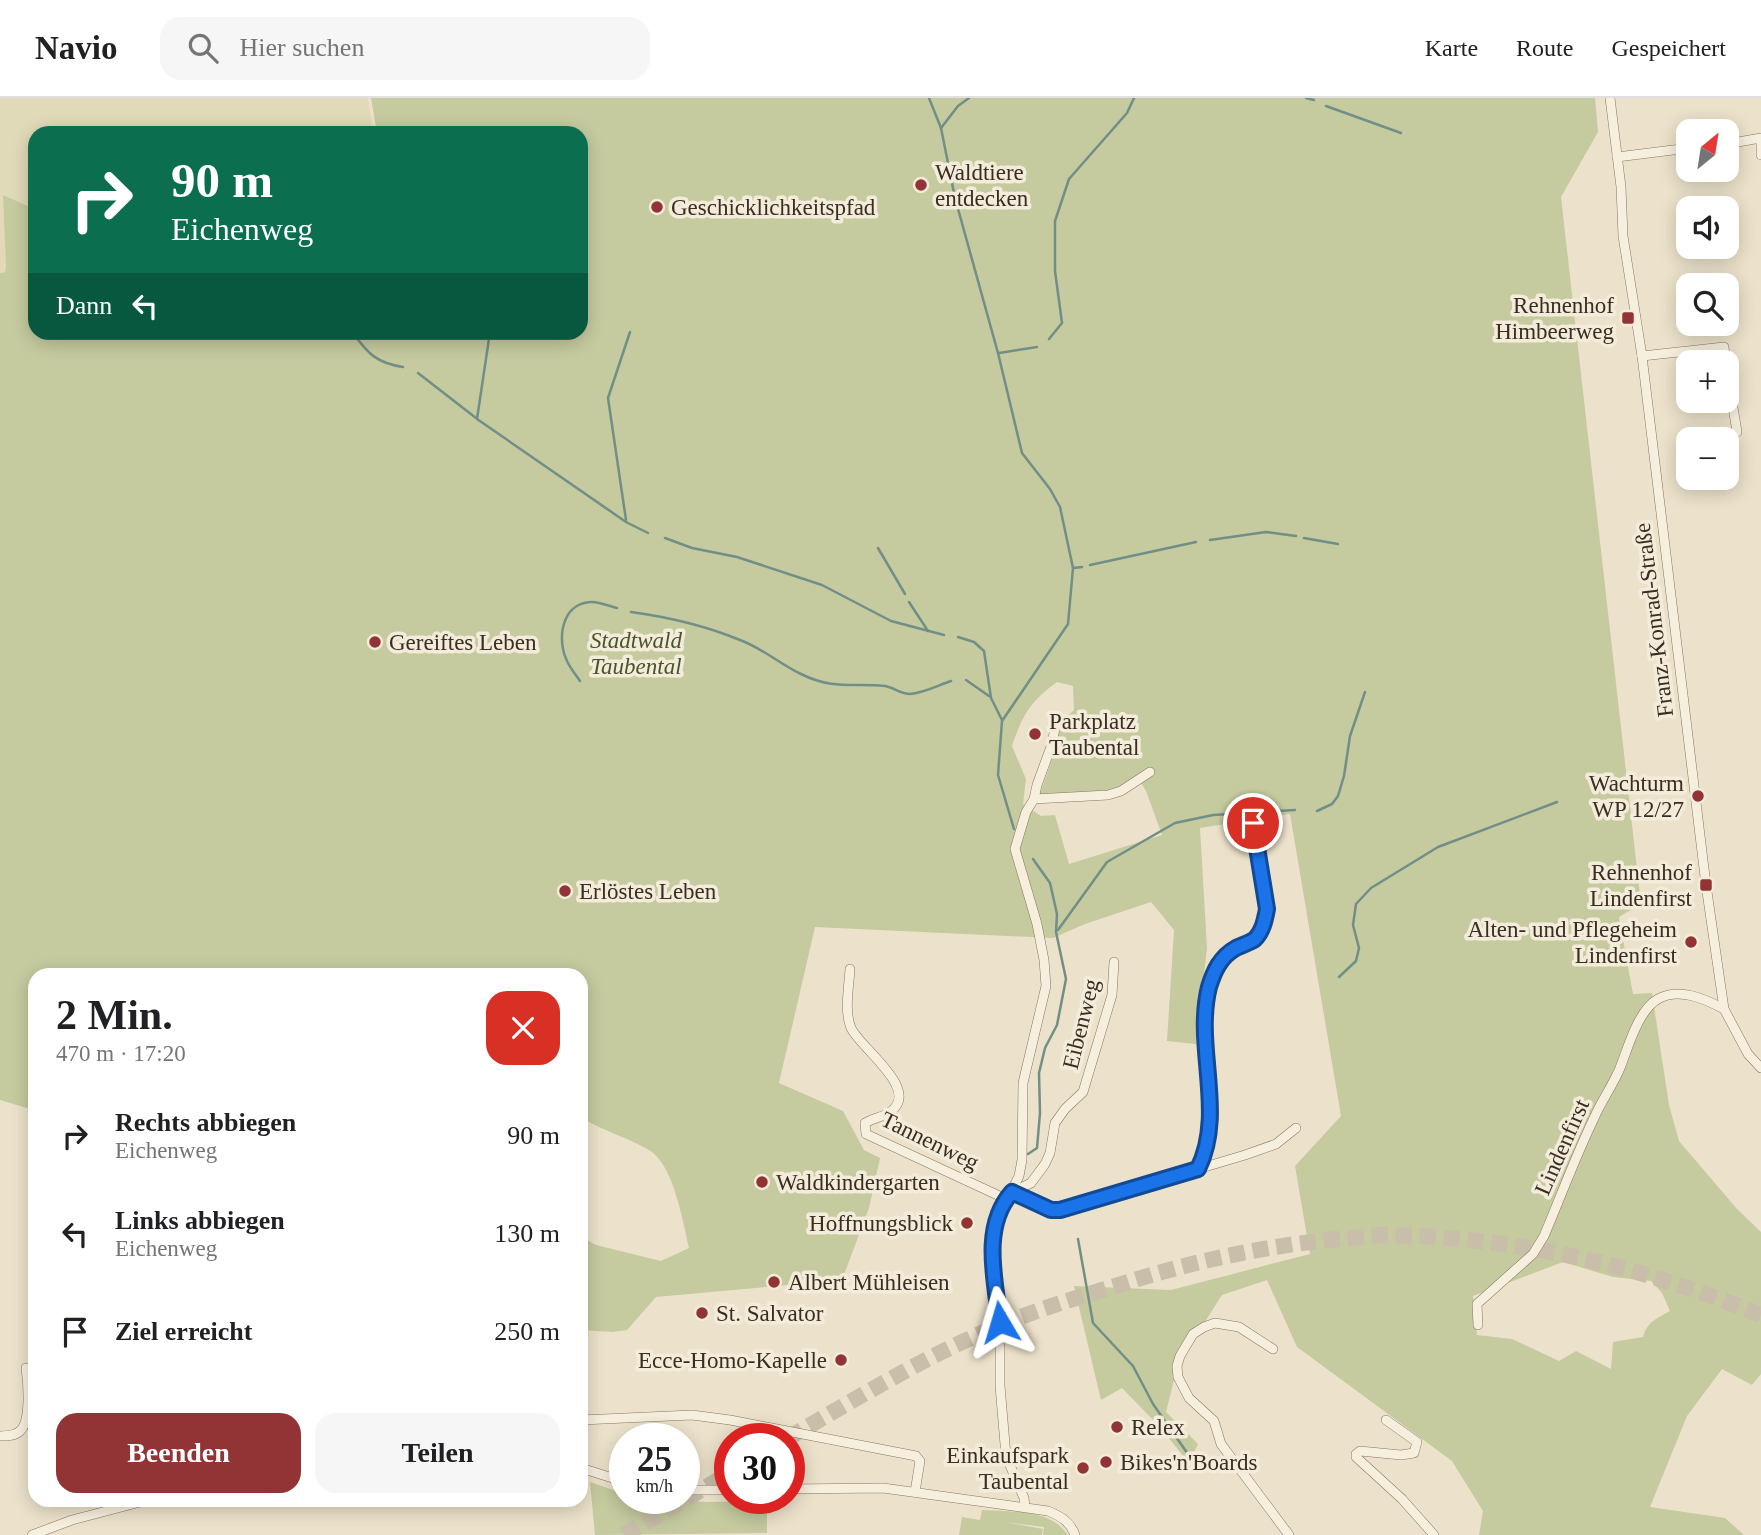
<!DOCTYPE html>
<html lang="de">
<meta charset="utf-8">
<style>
body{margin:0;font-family:"Times New Roman",serif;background:#f6f6f6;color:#202124;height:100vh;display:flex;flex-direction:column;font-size:26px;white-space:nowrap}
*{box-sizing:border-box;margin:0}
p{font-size:23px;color:#757577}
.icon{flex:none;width:38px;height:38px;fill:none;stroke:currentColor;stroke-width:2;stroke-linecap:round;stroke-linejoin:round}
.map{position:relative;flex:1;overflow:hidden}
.side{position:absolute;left:28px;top:870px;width:560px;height:539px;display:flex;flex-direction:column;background:#fff;border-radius:21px;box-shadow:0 4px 18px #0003}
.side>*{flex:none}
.banner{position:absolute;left:28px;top:28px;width:560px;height:214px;border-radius:21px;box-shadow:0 4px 18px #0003;background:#0b6e4f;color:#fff;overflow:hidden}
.needle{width:46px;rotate:30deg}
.controls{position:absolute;left:1676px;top:21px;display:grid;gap:14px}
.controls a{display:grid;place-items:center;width:63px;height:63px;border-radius:14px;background:#fff;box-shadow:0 4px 18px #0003;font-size:35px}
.speed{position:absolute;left:609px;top:1325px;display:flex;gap:14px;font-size:35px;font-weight:700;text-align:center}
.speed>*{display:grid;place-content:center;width:91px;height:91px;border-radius:50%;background:#fff;box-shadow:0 4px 18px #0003;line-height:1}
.speed small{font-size:18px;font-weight:400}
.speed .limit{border:10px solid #d22;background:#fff;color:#111}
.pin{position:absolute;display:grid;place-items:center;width:60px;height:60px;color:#fff;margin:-30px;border:4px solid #fff;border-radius:50%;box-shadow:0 2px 7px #0007}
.me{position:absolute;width:77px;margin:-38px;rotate:353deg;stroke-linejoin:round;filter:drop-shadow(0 0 5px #0008)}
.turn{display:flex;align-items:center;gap:24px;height:147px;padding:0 28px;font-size:32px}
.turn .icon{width:91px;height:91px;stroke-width:2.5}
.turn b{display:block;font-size:49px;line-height:60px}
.then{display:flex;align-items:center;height:66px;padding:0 28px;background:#0003;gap:14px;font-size:26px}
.round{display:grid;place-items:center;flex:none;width:74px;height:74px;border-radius:21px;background:#f6f6f6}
.summary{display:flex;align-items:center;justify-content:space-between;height:119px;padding:0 28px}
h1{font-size:42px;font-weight:700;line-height:52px}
.cta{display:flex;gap:14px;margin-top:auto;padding:14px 28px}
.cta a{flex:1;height:80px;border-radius:21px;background:#923436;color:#fff;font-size:28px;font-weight:700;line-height:80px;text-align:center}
.cta a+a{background:#f6f6f6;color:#202124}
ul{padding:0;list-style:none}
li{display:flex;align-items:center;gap:21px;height:98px;padding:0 28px}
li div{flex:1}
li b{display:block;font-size:26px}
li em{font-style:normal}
header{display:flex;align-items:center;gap:42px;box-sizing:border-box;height:98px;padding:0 35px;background:#fff;border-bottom:2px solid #e0e0e0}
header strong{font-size:33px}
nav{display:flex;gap:38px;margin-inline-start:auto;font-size:24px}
.search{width:490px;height:63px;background:#f6f6f6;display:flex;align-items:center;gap:18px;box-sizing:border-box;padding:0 24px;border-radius:21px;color:#757577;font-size:26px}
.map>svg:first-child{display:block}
.farmland{fill:#e1dab8}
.green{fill:#c5ca9f;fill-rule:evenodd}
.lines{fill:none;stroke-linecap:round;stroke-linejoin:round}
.stream{stroke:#718f87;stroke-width:2.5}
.highway-tunnel{stroke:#c8bea9;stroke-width:16;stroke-dasharray:16 8;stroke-linecap:butt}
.street-casing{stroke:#887560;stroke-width:10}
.street{stroke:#f7efde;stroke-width:9}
.route-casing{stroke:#114b97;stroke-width:18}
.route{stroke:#1a73e8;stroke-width:12}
.poi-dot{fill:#923436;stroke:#f4ecda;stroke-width:2.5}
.labels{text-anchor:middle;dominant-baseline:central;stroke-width:7;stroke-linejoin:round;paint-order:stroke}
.poi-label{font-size:23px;fill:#3a2d22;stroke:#f4ecda;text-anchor:start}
.street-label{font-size:23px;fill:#3a2d22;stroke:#f4ecda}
.park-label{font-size:23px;font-style:italic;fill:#4a542a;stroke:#f4ecda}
</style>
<header>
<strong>Navio</strong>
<div class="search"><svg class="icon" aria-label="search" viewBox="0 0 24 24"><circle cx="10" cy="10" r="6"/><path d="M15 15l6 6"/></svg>Hier suchen</div>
<nav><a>Karte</a><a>Route</a><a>Gespeichert</a></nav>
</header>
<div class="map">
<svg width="1761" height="1437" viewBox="0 0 1761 1437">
<rect width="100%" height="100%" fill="#ece2cb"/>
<polygon class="farmland" points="0,0 368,0 373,35 35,35 35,111 3,97 6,168 5,174 0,175"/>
<g class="green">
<path d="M371 0H1595L1598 34 1561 99 1641 806 1619 819 1633 896 1652 895 1669 1007 1679 1043 1737 1111 1761 1134V1276L1752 1287 1722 1271 1687 1318 1650 1409 1725 1420 1744 1437H1479L1483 1413 1452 1363 1297 1249 1267 1182 1222 1197 1178 1266 1166 1314 1198 1346 1189 1365 1159 1328 1122 1290 1101 1302 1074 1188 1171 1192 1310 1156 1295 1068 1341 1018 1290 716 1200 730 1207 850 1196 946 1167 943 1174 832 1151 804 1085 826 1053 840 815 829 779 985 843 1013 864 1052 880 1060 869 1110 842 1182 656 1199 627 1232 613 1234 581 1232V1139L596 1147 661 1163 689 1150C683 1124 673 1065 649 1052 627 1039 604 1034 581 1019V877H35V1044L33 1043 30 1011 0 1002V175L5 174 6 168 3 97 35 111V234H581V35H377ZM1057 584 1073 588 1074 612 1060 625 1056 650 1038 701 1108 695 1137 678 1146 693 1162 737 1069 766 1055 717 1041 718 1023 706 1026 681 1012 648C1023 616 1030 604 1057 584ZM1563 1164 1613 1179 1651 1183 1662 1195 1670 1213C1656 1221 1648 1223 1643 1239L1613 1244 1611 1271 1576 1253 1559 1263 1512 1241 1477 1237 1473 1198Z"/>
<polygon points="590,1384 625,1396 625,1400 661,1400 705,1404 767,1403 767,1435 595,1437"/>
<path d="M982 1412C1011 1414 1049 1410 1068 1437H1043L1044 1429 1005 1424 1043 1431 1042 1437H959L962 1419 980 1422Z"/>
</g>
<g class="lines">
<g class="stream">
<polyline points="929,0 941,30 955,100 998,255 1022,355 1050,391 1060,409 1073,470 1068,526 1002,623 998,677 1014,731"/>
<polyline points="1306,0 1314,2"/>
<polyline points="1326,8 1401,35"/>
<polyline points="941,30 958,8 969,0"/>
<polyline points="490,234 477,321 626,424 648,435"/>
<path d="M353 235C368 256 377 265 403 269"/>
<polyline points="1049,241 1062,225 1055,173 1055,123 1069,81 1127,15 1134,0"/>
<polyline points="999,255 1037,249"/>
<polyline points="418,275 476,320"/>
<polyline points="626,422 608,300 630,234"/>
<polyline points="665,440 692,450 737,459 822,487 891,523 944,537"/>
<polyline points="1304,440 1338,446"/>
<polyline points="1210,442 1266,434 1296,438"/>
<polyline points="878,450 905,496"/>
<polyline points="1090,467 1196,444"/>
<polyline points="1073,470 1082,469"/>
<polyline points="909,504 928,533"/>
<path d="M631 514C668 519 706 528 740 542 762 550 780 566 801 576 833 592 853 585 885 588 893 589 901 596 910 596 923 595 939 587 951 583"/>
<polyline points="958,539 974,544 984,553 991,600 1002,622"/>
<polyline points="966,582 989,598"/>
<path d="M580 583C576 577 571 571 568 565 556 543 561 506 590 504 598 503 609 508 617 510"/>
<polyline points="1317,713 1332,706 1338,698 1344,678 1350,638 1365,594"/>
<polyline points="1058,832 1107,764 1175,725 1213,717 1295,712"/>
<polyline points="1339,879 1356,863 1359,850 1353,827 1356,806 1371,790 1438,749 1557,704"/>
<polyline points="1028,1056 1037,1050 1040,1015 1039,975 1045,950 1057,927 1066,881 1056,834 1057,816 1050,785 1033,761"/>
<polyline points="1078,1141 1093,1225 1133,1268 1153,1306 1197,1369"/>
</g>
<g class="highway-tunnel">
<path d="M788 1340C849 1305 909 1268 973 1239 1018 1218 1065 1203 1112 1189 1186 1165 1261 1148 1339 1141 1355 1140 1371 1137 1386 1137 1517 1139 1641 1168 1761 1217"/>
<polyline points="624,1437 730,1375"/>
</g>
<g class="street-casing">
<g id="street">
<polyline points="1610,0 1621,89 1623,138 1642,258 1706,787 1724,911 1748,956 1761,970"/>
<polyline points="1761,45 1761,57"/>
<polyline points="1727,46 1761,40"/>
<polyline points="1617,59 1689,50"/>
<polyline points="1642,258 1724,249 1726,264"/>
<polyline points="1727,272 1737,334"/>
<polyline points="1034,701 1108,697 1121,693 1150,674"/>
<path d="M850 871C849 889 844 913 851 930 860 950 922 992 890 1014 883 1019 873 1020 865 1025L866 1036 1006 1101"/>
<path d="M1198 1071C1225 1015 1196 950 1209 892 1212 876 1219 861 1233 852 1246 843 1258 841 1264 825 1272 806 1256 747 1253 725"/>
<polyline points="1012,1094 1051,1112 1060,1112 1245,1057 1276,1046 1296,1030"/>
<polyline points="1012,1094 1031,1085 1045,1066 1050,1055 1055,1025 1065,1011 1083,994 1112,897 1114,864"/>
<path d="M1478 1227 1477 1206 1533 1156 1544 1138C1561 1098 1576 1057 1595 1018 1602 1002 1613 987 1620 970 1628 950 1638 912 1658 901 1679 889 1705 901 1724 911"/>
<polyline points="1273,1251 1239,1229 1215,1225 1204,1229 1193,1236 1180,1258 1177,1268 1178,1279 1189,1300 1214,1323 1221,1346 1289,1437"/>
<polyline points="581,1322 692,1317 730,1322 916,1358 920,1363 915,1394"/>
<polyline points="1386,1322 1417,1344 1414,1355 1401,1357 1360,1353 1356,1356 1356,1359 1402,1401 1434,1437"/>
<path d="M0 1338C7 1338 16 1338 21 1332 31 1321 28 1284 26 1270"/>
<polyline points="581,1370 625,1384"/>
<path d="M789 1391 883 1390 1048 1413C1060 1418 1070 1423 1075 1437"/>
<polyline points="684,1392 730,1392"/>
<polyline points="1025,1409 1024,1400 1006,1358 1000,1288 1000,1224 992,1168 993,1146 997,1122 1019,1078 1022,1062 1023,985 1046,888 1044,862 1037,826 1015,751 1026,714 1034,701 1037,687 1052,646 1056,625"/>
<polyline points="32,1437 72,1422 148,1402"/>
</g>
</g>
<use href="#street" class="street"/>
</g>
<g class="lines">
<g class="route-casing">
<path id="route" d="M1000 1224C995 1182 981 1129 1012 1094L1051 1112H1060L1198 1071C1226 1014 1194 949 1209 889 1214 873 1220 859 1236 850 1241 847 1250 845 1255 841 1263 833 1265 821 1267 811L1253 725"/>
</g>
<use href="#route" class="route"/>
</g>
<g class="poi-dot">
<circle cx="921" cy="87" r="7"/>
<circle cx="657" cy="109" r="7"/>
<rect x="1621" y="213" width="14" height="14" rx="3.5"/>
<circle cx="375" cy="544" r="7"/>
<circle cx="1035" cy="636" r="7"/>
<circle cx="1698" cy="698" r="7"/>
<rect x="1699" y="780" width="14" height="14" rx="3.5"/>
<circle cx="565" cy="793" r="7"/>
<circle cx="1691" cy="844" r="7"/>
<circle cx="762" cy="1084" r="7"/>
<circle cx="967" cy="1125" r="7"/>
<circle cx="774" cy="1184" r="7"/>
<circle cx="702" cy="1215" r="7"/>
<circle cx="841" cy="1262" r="7"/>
<circle cx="1117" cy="1329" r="7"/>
<circle cx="1106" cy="1364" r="7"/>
<circle cx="1083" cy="1370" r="7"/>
</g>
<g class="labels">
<g class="poi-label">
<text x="935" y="74">Waldtiere<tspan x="935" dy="26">entdecken</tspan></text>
<text x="671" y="109">Geschicklichkeitspfad</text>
<text x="1614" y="207" text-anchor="end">Rehnenhof<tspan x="1614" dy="26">Himbeerweg</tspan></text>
<text x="389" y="544">Gereiftes Leben</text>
<text x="1049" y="623">Parkplatz<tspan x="1049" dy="26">Taubental</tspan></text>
<text x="1684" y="685" text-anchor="end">Wachturm<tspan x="1684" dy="26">WP 12/27</tspan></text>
<text x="1692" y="774" text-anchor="end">Rehnenhof<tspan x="1692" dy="26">Lindenfirst</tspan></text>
<text x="579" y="793">Erlöstes Leben</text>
<text x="1677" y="831" text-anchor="end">Alten- und Pflegeheim<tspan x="1677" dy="26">Lindenfirst</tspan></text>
<text x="776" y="1084">Waldkindergarten</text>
<text x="953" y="1125" text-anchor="end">Hoffnungsblick</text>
<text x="788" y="1184">Albert Mühleisen</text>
<text x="716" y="1215">St. Salvator</text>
<text x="827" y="1262" text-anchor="end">Ecce-Homo-Kapelle</text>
<text x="1131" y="1329">Relex</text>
<text x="1069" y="1357" text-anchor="end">Einkaufspark<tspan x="1069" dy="26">Taubental</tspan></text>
<text x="1120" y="1364">Bikes'n'Boards</text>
</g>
<g class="street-label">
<text transform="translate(1654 522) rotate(-97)">Franz-Konrad-Straße</text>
<text transform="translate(1081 926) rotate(-76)">Eibenweg</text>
<text transform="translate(930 1043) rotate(26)">Tannenweg</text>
<text transform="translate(1562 1049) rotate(-66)">Lindenfirst</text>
</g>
<g class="park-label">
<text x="636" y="542">Stadtwald<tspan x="636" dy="26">Taubental</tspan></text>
</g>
</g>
</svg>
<div class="controls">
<a><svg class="needle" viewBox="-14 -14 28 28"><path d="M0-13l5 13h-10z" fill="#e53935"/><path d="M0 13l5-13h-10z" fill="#757577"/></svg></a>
<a><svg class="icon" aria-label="sound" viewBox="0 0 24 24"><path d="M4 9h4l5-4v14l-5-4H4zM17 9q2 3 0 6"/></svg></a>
<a><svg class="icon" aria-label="search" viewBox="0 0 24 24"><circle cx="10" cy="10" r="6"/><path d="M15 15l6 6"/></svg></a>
<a>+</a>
<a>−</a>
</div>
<div class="speed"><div>25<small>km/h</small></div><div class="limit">30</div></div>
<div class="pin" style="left:1253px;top:725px;background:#d93025"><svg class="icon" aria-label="arrive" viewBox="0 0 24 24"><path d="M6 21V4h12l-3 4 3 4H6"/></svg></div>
<svg class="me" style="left:1000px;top:1224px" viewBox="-20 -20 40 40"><path d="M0-17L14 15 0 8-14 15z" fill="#1a73e8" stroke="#fff" stroke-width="4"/></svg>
<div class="banner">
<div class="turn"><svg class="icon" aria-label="right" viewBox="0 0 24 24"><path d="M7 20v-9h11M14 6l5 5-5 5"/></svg><div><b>90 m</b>Eichenweg</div></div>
<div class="then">Dann<svg class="icon" aria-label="left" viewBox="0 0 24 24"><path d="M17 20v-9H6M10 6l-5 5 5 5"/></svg></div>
</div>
<section class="side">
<div class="summary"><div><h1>2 Min.</h1><p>470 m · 17:20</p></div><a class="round" style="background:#d93025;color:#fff"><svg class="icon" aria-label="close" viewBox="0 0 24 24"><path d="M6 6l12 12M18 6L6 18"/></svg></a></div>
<ul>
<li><svg class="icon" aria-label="right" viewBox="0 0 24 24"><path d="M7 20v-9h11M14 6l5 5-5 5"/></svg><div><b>Rechts abbiegen</b><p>Eichenweg</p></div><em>90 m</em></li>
<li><svg class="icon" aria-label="left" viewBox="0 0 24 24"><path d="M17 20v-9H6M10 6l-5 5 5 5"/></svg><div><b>Links abbiegen</b><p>Eichenweg</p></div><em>130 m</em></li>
<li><svg class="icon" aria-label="arrive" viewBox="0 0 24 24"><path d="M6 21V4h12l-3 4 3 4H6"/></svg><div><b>Ziel erreicht</b></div><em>250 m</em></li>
</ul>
<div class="cta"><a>Beenden</a><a>Teilen</a></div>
</section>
</div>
